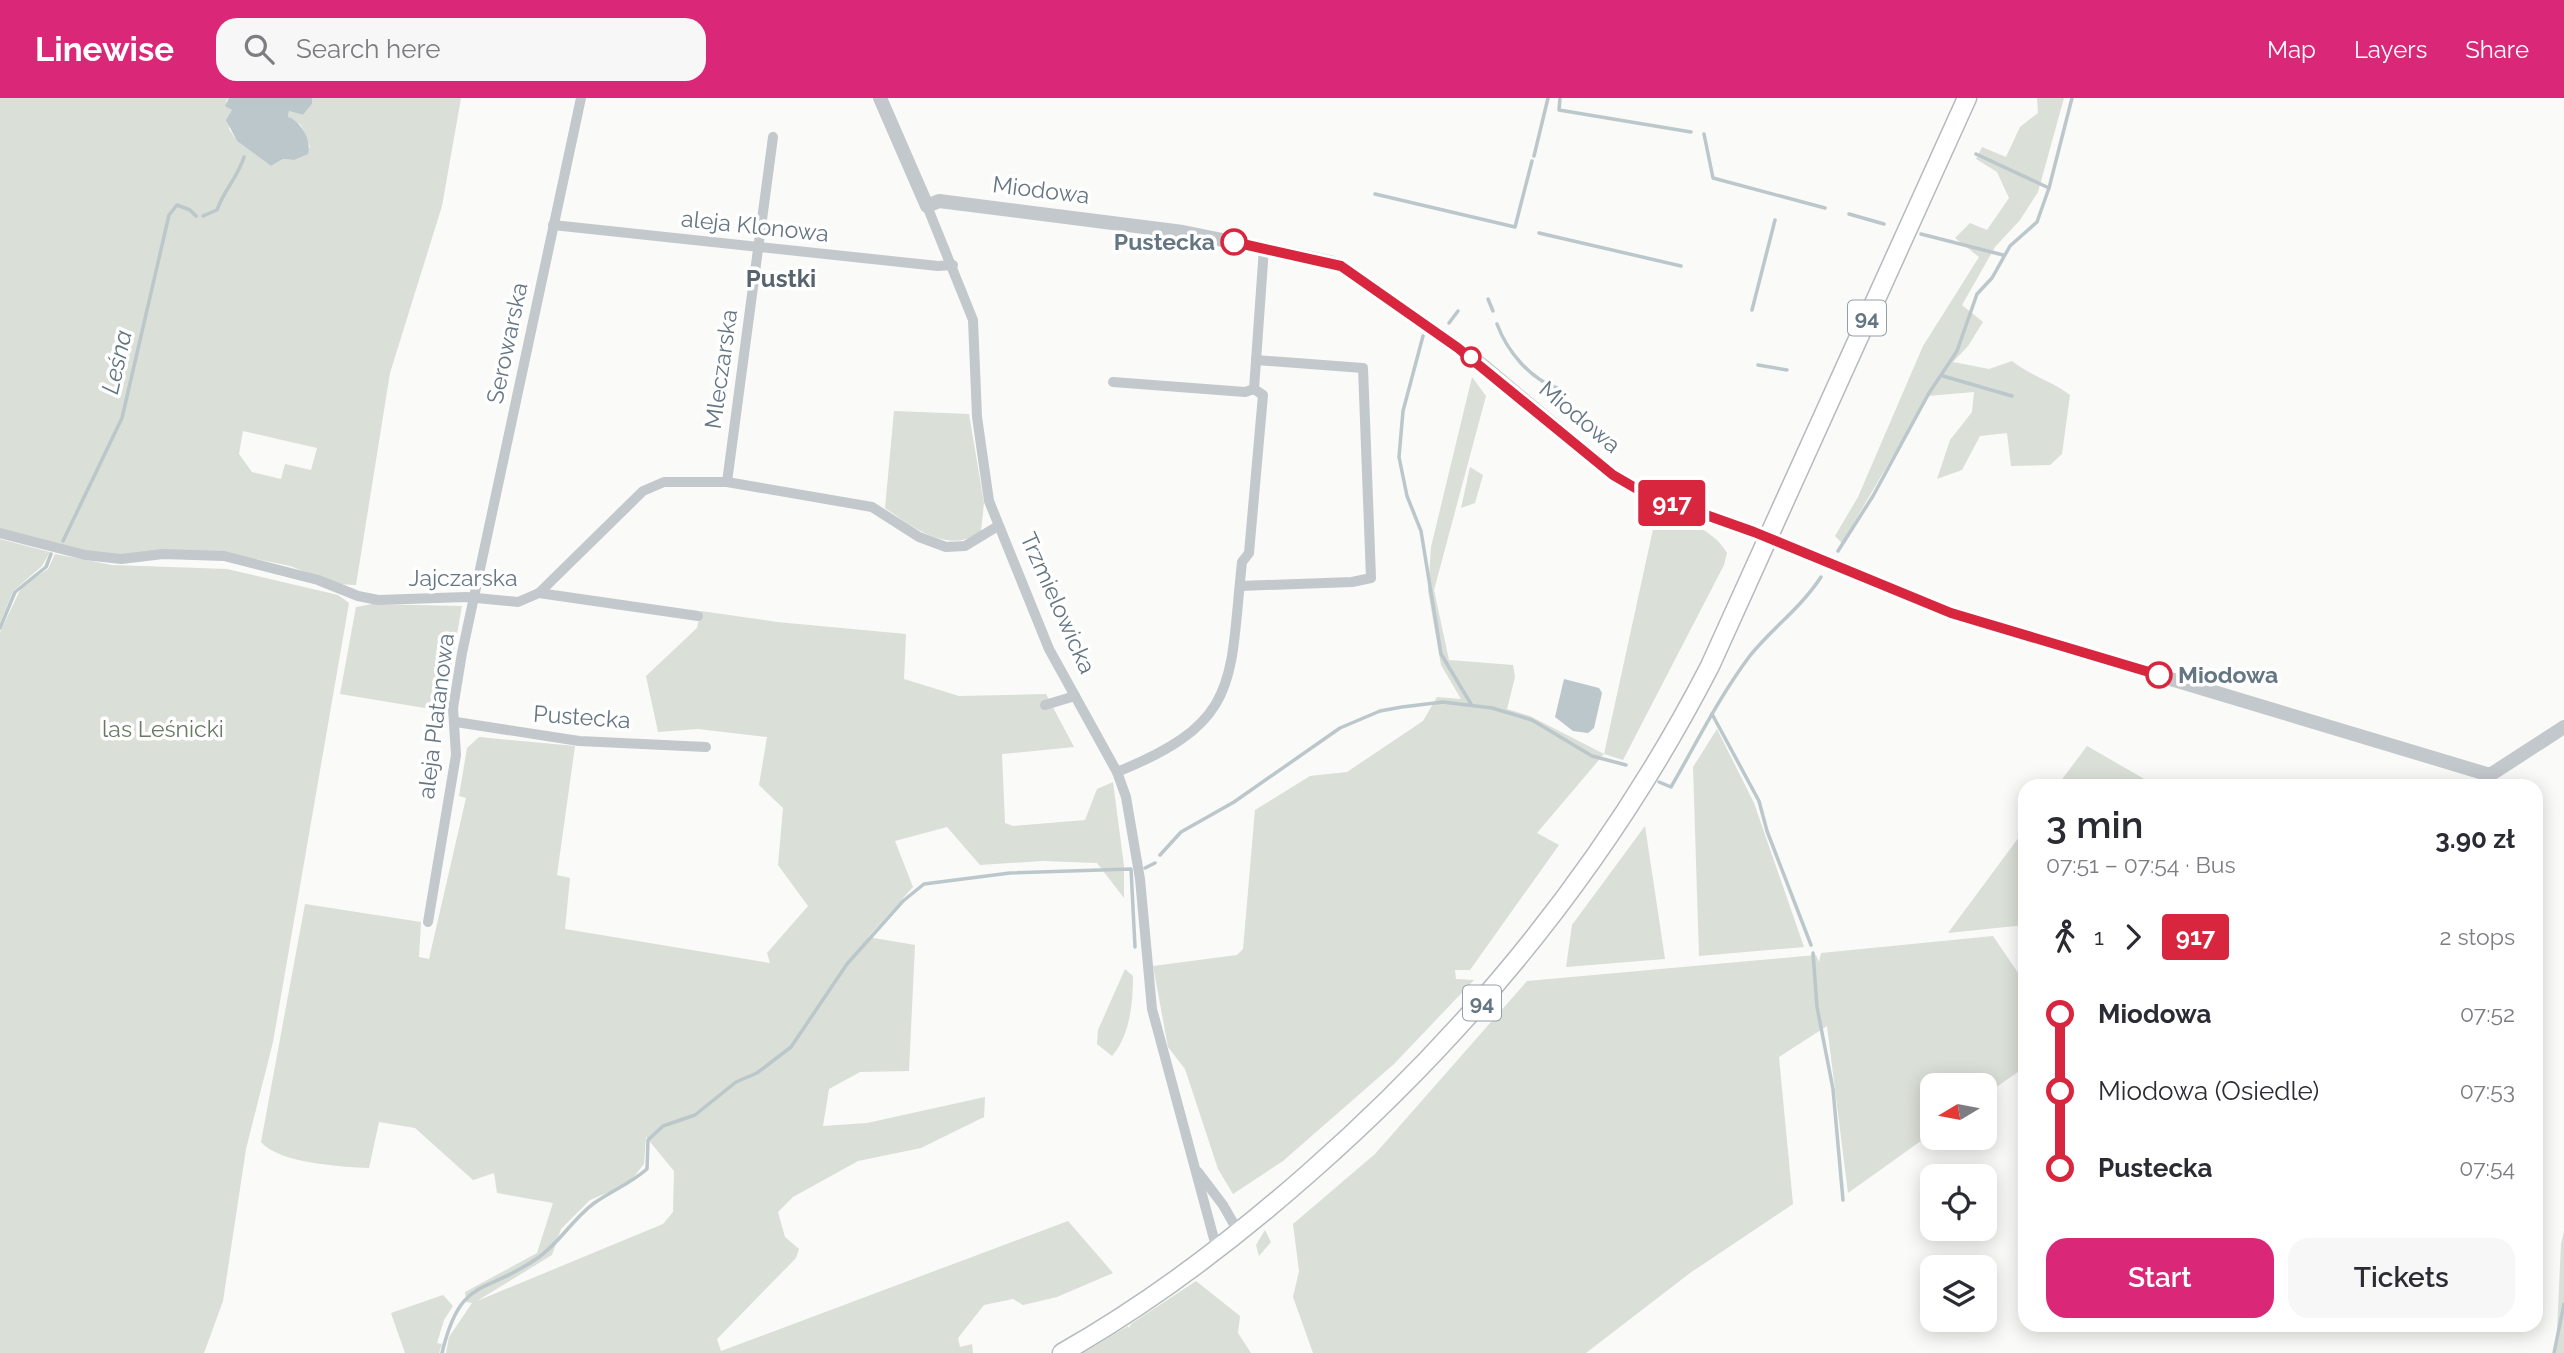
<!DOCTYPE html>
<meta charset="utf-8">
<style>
:root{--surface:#fff;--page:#f7f7f7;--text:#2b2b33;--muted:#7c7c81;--accent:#db2777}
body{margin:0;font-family:Raleway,sans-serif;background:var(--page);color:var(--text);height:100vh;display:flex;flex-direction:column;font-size:26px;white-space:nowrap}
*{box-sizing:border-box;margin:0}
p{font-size:23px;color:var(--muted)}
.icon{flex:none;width:38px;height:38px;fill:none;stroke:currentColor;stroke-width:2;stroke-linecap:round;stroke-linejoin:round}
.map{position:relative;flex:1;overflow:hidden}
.sheet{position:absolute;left:2018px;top:681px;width:525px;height:553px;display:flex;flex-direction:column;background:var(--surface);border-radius:21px;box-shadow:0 4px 18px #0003}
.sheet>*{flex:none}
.badge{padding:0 14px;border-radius:5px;font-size:24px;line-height:46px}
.needle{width:46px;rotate:260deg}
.controls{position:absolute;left:1920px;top:975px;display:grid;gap:14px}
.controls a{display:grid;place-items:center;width:77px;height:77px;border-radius:14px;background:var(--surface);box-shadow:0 4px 18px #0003;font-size:35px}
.map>.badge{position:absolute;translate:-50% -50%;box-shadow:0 0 0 4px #fff}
.legs{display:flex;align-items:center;gap:10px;height:77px;padding:0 28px;font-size:23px}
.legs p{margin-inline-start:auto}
.headline{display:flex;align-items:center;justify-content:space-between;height:119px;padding:0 28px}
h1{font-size:38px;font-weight:600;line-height:52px}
.primary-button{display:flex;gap:14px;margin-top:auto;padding:14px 28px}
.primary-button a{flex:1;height:80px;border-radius:21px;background:var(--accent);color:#fff;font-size:28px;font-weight:600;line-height:80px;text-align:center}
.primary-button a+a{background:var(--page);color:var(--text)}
ul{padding:0 28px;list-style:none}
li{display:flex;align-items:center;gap:24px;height:77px;font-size:26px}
li i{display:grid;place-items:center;width:10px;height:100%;margin:0 9px;background:currentColor}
li i::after{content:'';width:18px;height:18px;margin:-9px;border:5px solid;border-radius:50%;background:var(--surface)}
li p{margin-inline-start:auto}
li:first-child i{background:linear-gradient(#0000 50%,currentColor 0)}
li:last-child i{background:linear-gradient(currentColor 50%,#0000 0)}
header{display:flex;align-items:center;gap:42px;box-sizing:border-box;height:98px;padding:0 35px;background:var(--accent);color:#fff}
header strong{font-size:33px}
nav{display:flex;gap:38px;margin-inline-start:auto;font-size:24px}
.search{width:490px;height:63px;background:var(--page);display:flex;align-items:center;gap:18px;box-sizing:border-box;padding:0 24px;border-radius:21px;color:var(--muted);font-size:26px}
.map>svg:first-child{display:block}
.green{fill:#dadfd7;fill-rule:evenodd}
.water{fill:#bbc7cb}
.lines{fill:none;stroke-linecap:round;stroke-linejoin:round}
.stream{stroke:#bbc7cb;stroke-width:3.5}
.primary-casing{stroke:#b5babe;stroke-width:21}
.minor{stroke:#c3c8cc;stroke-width:10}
.tertiary{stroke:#c3c8cc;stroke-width:14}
.primary{stroke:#fff;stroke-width:18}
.line-1-casing{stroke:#fff;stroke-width:16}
.line-1{stroke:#d7263d;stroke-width:10}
.stop-1-dot{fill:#fff;stroke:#d7263d;stroke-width:3.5}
.labels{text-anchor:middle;stroke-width:7;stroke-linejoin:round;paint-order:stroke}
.shield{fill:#fff;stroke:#939fa8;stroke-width:2}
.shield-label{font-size:21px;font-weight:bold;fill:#657683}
.street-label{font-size:23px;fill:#657683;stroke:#fff}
.stop-label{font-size:23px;font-weight:bold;fill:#657683;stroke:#fff;text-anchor:end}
.park-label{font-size:23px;fill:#687a64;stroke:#fff}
.neighbourhood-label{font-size:24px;font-weight:bold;fill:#57646e;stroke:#fff}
.water-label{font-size:24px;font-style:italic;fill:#60757c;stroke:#fff}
</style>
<header>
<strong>Linewise</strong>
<div class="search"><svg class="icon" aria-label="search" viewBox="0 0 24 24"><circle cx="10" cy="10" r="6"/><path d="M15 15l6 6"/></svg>Search here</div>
<nav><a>Map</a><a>Layers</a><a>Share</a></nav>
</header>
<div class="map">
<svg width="2564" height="1255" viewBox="0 0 2564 1255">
<rect width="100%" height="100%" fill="#fafaf8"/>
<g class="green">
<path d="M0,0H229L226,3L232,12L229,31L237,43L271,68L283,61L294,62L310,49L301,27L288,19L289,13L303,17L312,6V0H461L442,108L390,275L356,487L336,486L290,468L222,454L119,458L85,454L0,431ZM243,333L317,350L311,372L285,366L281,381L252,374L239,356Z"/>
<path d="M2037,0H2064L2038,94L2020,122L1995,149L1962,207L1983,224L1968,248L1953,264L1989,271L2012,263C2031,278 2052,283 2070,297L2062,356L2050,367L2011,368L2007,335L1980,338L1962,372L1937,381L1950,342L1972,314L1974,294L1928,298L1842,445L1835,438L1858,399L1923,248L1979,159L1955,140L1970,125L1987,132L2009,100L1997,74L1976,61L1982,49L2006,59L2020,29L2038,15Z"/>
<path d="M1472,279L1486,298L1434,492L1449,562L1513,567L1515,579L1507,611L1530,618L1604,656L1657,413C1682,422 1713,430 1727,455L1724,467L1623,662L1604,656L1537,735L1559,747L1470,872H1455L1456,881L1474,882L1394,966L1283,1063L1233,1096L1218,1071L1185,971L1168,949L1153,868L1237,857L1243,851L1255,712L1310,678L1347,674L1423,623L1437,599L1461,601L1441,567L1428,493L1431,449Z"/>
<path d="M894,313L969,316L984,405L981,433C949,458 913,429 885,410Z"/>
<path d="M1470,369L1483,377L1475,405L1461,410Z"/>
<path d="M0,441L50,454L42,468L13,493L0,525Z"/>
<path d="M55,456L112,467L227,471L338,497L349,505L273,944L246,1051L223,1203L204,1255H0V534L22,488L48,471Z"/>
<path d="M372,506L462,508L443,613L340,596L356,509Z"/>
<path d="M701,513L777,524L906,536L904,581L959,598L1046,596L1074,649L1002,656L1005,725L1013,728L1085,722L1097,691L1113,684L1124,768V800L1097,765L1043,763L980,767L947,729L895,743L913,789L868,839L915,847L909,973L860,974L829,991L823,1028L867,1025L985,999L984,1019L921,1050L858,1063L793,1099L778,1114L785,1139L799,1151L796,1160L717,1241L721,1253L1068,1123L1113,1175L1057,1199L1023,1207L1013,1201L984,1207L958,1240L960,1249L972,1246L973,1255H446L449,1239L472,1205L466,1204L465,1194L537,1155L553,1105L497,1095L494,1075L473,1082L415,1030L379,1024L369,1070C342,1069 278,1065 261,1044L305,806L421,824L419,859L429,861L466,700L459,698L467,650L479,639L575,648L557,777L570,780L565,831L770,865L767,855L808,808L778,767L783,710L759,687L767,639L698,631L658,634L646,578L697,530ZM646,1039L674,1073L673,1114L663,1126L477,1203L552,1157L561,1131L590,1102L628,1086L644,1066Z"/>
<path d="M1717,631L1754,705L1804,849L1699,858L1693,669Z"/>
<path d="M2087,648L2153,686L2057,688Z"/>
<path d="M1645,728L1665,861L1566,869L1572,827Z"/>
<path d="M2025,731V827L1948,835Z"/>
<path d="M1993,838L2025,885V969L1985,997L1984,987H1932V1035L1848,1095L1827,928L1779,959L1793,1106L1690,1175L1586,1255H1313L1293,1199L1299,1173L1293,1126L1375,1056L1527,883L1816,857L1819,864L1821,855Z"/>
<path d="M1125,871L1133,878C1133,905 1130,937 1112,958L1097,946L1098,932Z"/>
<path d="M1265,1132L1271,1144L1259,1158L1256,1147Z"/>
<path d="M2564,1133V1255H2556L2561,1146Z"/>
<path d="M1196,1183L1240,1218L1238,1235L1251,1255H1083L1128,1228L1129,1230L1131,1226Z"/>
<path d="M443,1197L453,1208L444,1222L437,1245L442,1246L439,1255H405L391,1215Z"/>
</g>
<g class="water">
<path d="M229,0H312V6L303,17L289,13L288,19C301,23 312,43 308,56L294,62L283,61L271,68L237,43L226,22L232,12L225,8Z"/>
<path d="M1564,581L1599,590L1602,595L1594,630L1588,635L1573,633L1555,619Z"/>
</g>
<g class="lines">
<g class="stream">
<path d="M1560,0L1559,12L1691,34"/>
<path d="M1704,36L1713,80L1825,110"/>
<path d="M1976,56L2049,90"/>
<path d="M1534,58L1548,0"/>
<path d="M1375,96L1515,129L1532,63"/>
<path d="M1849,116L1884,126"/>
<path d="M203,118L217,112C224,92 238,79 244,59"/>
<path d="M1539,135L1681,168"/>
<path d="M1921,136L2003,157"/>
<path d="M1488,201L1493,213"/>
<path d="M1752,212L1775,122"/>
<path d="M1449,225L1458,213"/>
<path d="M1497,226C1507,253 1530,281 1557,290"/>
<path d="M1423,238L1403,313L1399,359L1407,398L1421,433L1441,556L1471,606"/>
<path d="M1758,267L1787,272"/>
<path d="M1943,278L2012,298"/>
<path d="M63,443L122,320L169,117L177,107L190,112L196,118"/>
<path d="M1838,453L1873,398L1929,295L1957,253L1977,196L1992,180L2010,148L2037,124L2049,90L2072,0"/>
<path d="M0,530L15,494L46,469L51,456"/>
<path d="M1712,616L1759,703L1767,733L1811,847"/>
<path d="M1659,684L1671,689C1696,646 1719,599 1749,559C1771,531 1800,511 1821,479"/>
<path d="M1160,757L1181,734L1234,704L1340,630L1380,613L1402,609L1443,604L1492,610L1532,622L1592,658L1626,667"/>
<path d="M1145,770L1155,765"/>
<path d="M1813,855L1817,909L1833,991L1843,1102"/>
<path d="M442,1255C461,1176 485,1198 539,1159C559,1145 573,1121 593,1106C611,1093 630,1086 647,1071L648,1042L663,1028L695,1017L736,984L757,975L791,949L847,866L903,803L924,786L1010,775L1131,771L1135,849"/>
<path d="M2554,1255L2564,1206"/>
</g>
<defs>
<path id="primary" d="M1062,1255C1152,1204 1232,1143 1309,1075C1473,931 1610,762 1710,568L1967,0"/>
</defs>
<use href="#primary" class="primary-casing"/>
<g class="minor">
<path d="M927,108L973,222L977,319L989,403L1049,551L1117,674L1126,699L1140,781L1152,911L1217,1152"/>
<path d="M553,127L938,168L953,167"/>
<path d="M1113,284L1245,294L1254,291"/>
<path d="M727,384L773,39"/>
<path d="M0,435L85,457L121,461L163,456L224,458L318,482L358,498L378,502L466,499L518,504L539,495L643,393L664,384H727L872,409L919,439L946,449L965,448L998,428"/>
<path d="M1240,488L1352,484L1371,480L1363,270L1256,262"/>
<path d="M539,495L698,518"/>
<path d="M1045,607L1075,598"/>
<path d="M456,624L579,643L706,649"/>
<path d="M1117,674C1242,624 1229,583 1242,464L1249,455L1263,297L1254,291L1264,150"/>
<path d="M428,824L456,657L453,610L462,555L581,0"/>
<path d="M1198,1074L1223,1107L1239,1135"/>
</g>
<path class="tertiary" d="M880,0L927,108L939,103L1183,134L1330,164L1341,168L1438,235L1485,269L1613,377L1645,395L1769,440L1951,515L2490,677L2564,629"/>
<use href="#primary" class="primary"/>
</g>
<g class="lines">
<defs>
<path id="line-1" d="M1234,144L1341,168L1458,250L1613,377L1644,395L1754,434L1951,515L2159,577"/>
</defs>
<use href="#line-1" class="line-1-casing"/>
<use href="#line-1" class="line-1"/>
</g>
<g class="stop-1-dot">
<circle cx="1234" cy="144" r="12"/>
<circle cx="1471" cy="259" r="9"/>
<circle cx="2159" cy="577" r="12"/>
</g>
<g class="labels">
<g class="shield">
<rect x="1848" y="202.5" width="38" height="35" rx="5"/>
<rect x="1463" y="887.5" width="38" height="35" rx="5"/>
</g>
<g class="shield-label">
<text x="1867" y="227">94</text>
<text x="1482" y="912">94</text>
</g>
<g class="street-label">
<text transform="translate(1041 92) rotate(7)" y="8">Miodowa</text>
<text transform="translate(755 128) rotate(6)" y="8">aleja Klonowa</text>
<text transform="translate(507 245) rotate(-78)" y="8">Serowarska</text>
<text transform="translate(721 271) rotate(-82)" y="8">Mleczarska</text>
<text transform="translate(1580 319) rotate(40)" y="8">Miodowa</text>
<text x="463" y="488">Jajczarska</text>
<text transform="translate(1058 505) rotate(66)" y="8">Trzmielowicka</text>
<text transform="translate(436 618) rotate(-83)" y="8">aleja Platanowa</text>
<text transform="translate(582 619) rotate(4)" y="8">Pustecka</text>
</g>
<g class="stop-label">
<text x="1215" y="152">Pustecka</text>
<text x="2178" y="585" text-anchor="start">Miodowa</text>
</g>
<g class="park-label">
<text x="163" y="639">las Leśnicki</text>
</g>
<g class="neighbourhood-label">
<text x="781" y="189">Pustki</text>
</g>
<g class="water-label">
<text transform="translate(117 264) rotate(-77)" y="8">Leśna</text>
</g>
</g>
</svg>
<div class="controls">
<a><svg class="needle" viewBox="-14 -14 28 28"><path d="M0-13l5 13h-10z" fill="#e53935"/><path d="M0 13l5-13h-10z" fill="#7c7c81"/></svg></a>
<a><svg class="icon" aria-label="locate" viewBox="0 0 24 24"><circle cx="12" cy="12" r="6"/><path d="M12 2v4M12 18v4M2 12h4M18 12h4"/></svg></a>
<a><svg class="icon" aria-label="layers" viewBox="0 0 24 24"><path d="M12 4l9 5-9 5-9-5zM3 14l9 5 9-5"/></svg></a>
</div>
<b class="badge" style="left:1672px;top:405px;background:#d7263d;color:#fff">917</b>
<section class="sheet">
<div class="headline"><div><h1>3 min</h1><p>07:51 – 07:54 · Bus</p></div><b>3.90 zł</b></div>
<div class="legs"><svg class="icon" aria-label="walk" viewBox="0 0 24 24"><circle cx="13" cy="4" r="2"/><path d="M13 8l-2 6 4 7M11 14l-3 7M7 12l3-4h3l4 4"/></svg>1<svg class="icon" aria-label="forward" viewBox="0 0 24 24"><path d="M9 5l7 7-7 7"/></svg><b class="badge" style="background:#d7263d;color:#fff">917</b><p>2 stops</p></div>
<ul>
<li><i style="color:#d7263d"></i><b>Miodowa</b><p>07:52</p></li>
<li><i style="color:#d7263d"></i><span>Miodowa (Osiedle)</span><p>07:53</p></li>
<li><i style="color:#d7263d"></i><b>Pustecka</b><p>07:54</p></li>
</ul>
<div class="primary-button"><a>Start</a><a>Tickets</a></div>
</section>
</div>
